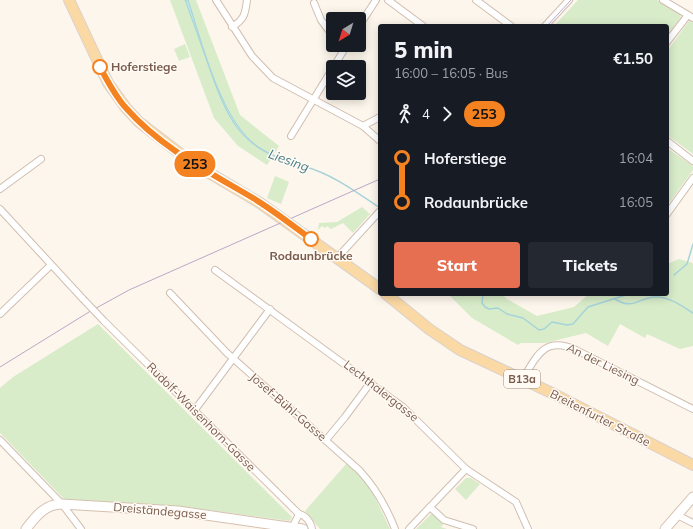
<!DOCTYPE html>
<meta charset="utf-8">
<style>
:root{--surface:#171b24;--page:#242831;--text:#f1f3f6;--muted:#9ea1a6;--accent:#e76f51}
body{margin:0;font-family:Mulish,sans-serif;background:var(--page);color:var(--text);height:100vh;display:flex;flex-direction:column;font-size:15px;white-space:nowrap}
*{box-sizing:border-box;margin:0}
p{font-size:13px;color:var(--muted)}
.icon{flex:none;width:22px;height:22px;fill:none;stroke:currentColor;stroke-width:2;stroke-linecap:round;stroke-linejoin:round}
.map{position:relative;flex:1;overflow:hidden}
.sheet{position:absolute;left:378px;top:24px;width:291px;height:272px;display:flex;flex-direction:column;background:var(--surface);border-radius:4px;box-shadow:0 2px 10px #0003}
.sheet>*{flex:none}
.badge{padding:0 8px;border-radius:13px;font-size:14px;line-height:26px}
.needle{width:26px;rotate:218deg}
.fabs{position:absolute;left:326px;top:12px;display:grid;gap:8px}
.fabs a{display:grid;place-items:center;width:40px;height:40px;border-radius:4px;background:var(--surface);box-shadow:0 2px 10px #0003;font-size:20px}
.map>.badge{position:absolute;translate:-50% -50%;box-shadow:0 0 0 2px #fff}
.legs{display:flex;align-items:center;gap:6px;height:44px;padding:0 16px;font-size:13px}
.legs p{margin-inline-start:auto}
.overview{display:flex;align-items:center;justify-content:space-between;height:68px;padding:0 16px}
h1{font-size:22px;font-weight:800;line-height:30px}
.button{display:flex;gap:8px;margin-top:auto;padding:8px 16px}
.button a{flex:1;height:46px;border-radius:4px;background:var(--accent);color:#fff;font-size:16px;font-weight:800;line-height:46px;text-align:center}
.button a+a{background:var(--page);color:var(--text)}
ul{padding:0 16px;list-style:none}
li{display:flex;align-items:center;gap:14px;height:44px;font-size:15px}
li i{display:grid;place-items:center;width:6px;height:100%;margin:0 5px;background:currentColor}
li i::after{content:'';width:10px;height:10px;margin:-5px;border:3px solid;border-radius:50%;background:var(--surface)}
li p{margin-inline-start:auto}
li:first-child i{background:linear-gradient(#0000 50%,currentColor 0)}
li:last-child i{background:linear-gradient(currentColor 50%,#0000 0)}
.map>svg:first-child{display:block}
.green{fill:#d8ecc9}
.water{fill:#bfe3e8;stroke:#a5d3da}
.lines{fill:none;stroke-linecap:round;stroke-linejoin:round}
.stream{stroke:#a5d3da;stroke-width:1.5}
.street-casing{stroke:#d1beb0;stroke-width:8}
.secondary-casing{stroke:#d6c0b0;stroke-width:11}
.primary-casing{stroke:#dad1cd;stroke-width:12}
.street{stroke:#fff;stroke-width:6}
.secondary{stroke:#fff;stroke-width:9}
.primary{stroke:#fbd9a5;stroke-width:10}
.tram{stroke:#b9a8c9;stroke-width:1}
.street-bridge-casing{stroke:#d1beb0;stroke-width:8;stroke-linecap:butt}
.street-bridge{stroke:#fff;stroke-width:6}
.line-1-casing{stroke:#fff;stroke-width:9}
.line-1{stroke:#f58220;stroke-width:6}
.stop-1-dot{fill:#fff;stroke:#f58220;stroke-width:2}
.labels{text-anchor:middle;stroke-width:3;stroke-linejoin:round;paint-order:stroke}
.shield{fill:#fffaf3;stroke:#a28b7f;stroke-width:1}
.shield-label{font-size:11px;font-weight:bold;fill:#7a5c4d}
.stop-label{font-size:12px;font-weight:bold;fill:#7a5c4d;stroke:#fffaf3;text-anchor:start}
.street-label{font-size:12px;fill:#7a5c4d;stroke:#fffaf3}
.water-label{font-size:13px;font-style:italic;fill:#437c86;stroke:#fffaf3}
</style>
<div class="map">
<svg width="693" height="529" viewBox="0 0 693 529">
<rect width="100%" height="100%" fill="#fdf6ec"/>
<g class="green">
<path d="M170,0H196L240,115L279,146L267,165L238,146L214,118Z"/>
<path d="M578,0H657L680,14L681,17L667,36V26H554Z"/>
<path d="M689,21L693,22V154L667,135V51Z"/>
<path d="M185,44L190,57L179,61L174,49Z"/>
<path d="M667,148L693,166V170L667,206Z"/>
<path d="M275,176L289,182L281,204L267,198Z"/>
<path d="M362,207L370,214L353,233L343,223L331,229L327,226L325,228L322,226L318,230L319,223L337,222Z"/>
<path d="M679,259L693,263V346L680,349L647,334L645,338L620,324L608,346L586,333L545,343H521L518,345L472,318L448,294H502L507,299L537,316L574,307L589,294H667V264Z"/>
<path d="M98,324L292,517L290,521L179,506L64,499L0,433V388L13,377Z"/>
<path d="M347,463L370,487L390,529H320L305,511Z"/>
<path d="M466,478H471L480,484L466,500L455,489Z"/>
<path d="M431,514L436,516L444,523L441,527L447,529H416Z"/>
</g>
<path class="water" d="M185,0H188C202,42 219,113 252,142C267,155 286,160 304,166C242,151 229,124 209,67C201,44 193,22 185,0Z"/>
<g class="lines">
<g class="stream">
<path d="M303,166C332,174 355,191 380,208"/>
<path d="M674,275L687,264L693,244"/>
<path d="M483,294L482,303L485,307L489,309L498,308L507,314L523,318L539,330L544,329L552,322L567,325L573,324L588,307L629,294"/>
<path d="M615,299C634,311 638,297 656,297C670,297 682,306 693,313"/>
</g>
<defs>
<g id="street">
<path d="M216,0L252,56L273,78L363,126L380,141"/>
<path d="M388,0L423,26"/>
<path d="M476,0L511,26"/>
<path d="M663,0L693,18"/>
<path d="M314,3L321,20L333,36"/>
<path d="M359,26L376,0"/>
<path d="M545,26L569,0"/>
<path d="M232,27C245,19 245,14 247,0"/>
<path d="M667,42L688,15"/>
<path d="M363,126L380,117"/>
<path d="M291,136L347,45"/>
<path d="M667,141L693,161"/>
<path d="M0,189L41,159"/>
<path d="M0,209L83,299"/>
<path d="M667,214L693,178"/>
<path d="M337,258L380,211"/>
<path d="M215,270L403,407L466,469L516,502L528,529"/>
<path d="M170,293L227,353L359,470C376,488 386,506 395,529"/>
<path d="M0,314L51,265"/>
<path d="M104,321L299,514C305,515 311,522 312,529"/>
<path d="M523,379C537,355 545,336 576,350L693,409"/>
<path d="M194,411L270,309"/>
<path d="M0,440L62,504L81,529"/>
<path d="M326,440L345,417L371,382"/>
<path d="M430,507L444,520L473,529"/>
<path d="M677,515L693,523"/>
<path d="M293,526L299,514"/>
<path d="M409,529L466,469"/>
</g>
<g id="secondary">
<path d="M26,529C36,516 45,504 62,504L178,511L303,529"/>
<path d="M665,529L693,497"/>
</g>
<g id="primary">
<path d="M69,0L108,83L126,108L139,122L191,162L260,203L380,289"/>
<path d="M386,294L429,329L460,350L554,394L693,465"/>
</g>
</defs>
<use href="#street" class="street-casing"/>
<use href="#secondary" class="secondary-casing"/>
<use href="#primary" class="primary-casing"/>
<use href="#street" class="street"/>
<use href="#secondary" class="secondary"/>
<use href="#primary" class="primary"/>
<g class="tram">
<path d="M547,26L571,0"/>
<path d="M0,367L89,312L129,290L380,179"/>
</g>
<defs>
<path id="street-bridge" d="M83,299L104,321"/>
</defs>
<use href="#street-bridge" class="street-bridge-casing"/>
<use href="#street-bridge" class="street-bridge"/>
</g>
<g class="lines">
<defs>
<path id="line-1" d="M100,67C108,82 115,96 126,108C161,148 209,172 253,198C273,210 292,225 311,239"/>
</defs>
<use href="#line-1" class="line-1-casing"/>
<use href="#line-1" class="line-1"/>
</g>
<g class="stop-1-dot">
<circle cx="100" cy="67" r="7"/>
<circle cx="311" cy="239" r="7"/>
</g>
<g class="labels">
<rect class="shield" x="504" y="370" width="36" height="18" rx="3"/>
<g class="shield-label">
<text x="522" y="383">B13a</text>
</g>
<g class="stop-label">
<text x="111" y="71">Hoferstiege</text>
<text x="311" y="260" text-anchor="middle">Rodaunbrücke</text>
</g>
<g class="street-label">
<text transform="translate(603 364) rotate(26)" y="4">An der Liesing</text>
<text transform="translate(381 391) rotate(38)" y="4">Lechthalergasse</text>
<text transform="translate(288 407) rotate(41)" y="4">Josef-Bühl-Gasse</text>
<text transform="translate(201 417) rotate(45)" y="4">Rudolf-Waisenhorn-Gasse</text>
<text transform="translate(600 418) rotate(27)" y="4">Breitenfurter Straße</text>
<text transform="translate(160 511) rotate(5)" y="4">Dreiständegasse</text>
</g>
<g class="water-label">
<text transform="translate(289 160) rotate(20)" y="5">Liesing</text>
</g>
</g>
</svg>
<div class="fabs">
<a><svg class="needle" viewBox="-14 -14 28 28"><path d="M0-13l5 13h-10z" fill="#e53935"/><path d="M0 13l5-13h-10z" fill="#9ea1a6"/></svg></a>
<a><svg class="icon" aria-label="layers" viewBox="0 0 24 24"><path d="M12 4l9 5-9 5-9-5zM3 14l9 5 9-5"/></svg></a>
</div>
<b class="badge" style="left:195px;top:164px;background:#f58220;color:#111">253</b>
<section class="sheet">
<div class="overview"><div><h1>5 min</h1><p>16:00 – 16:05 · Bus</p></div><b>€1.50</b></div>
<div class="legs"><svg class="icon" aria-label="walk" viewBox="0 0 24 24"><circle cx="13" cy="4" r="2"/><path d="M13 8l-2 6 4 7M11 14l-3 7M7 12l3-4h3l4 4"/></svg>4<svg class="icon" aria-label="forward" viewBox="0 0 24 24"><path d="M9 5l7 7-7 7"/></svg><b class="badge" style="background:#f58220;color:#111">253</b></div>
<ul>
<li><i style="color:#f58220"></i><b>Hoferstiege</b><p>16:04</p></li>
<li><i style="color:#f58220"></i><b>Rodaunbrücke</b><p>16:05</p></li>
</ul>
<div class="button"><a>Start</a><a>Tickets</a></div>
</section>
</div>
